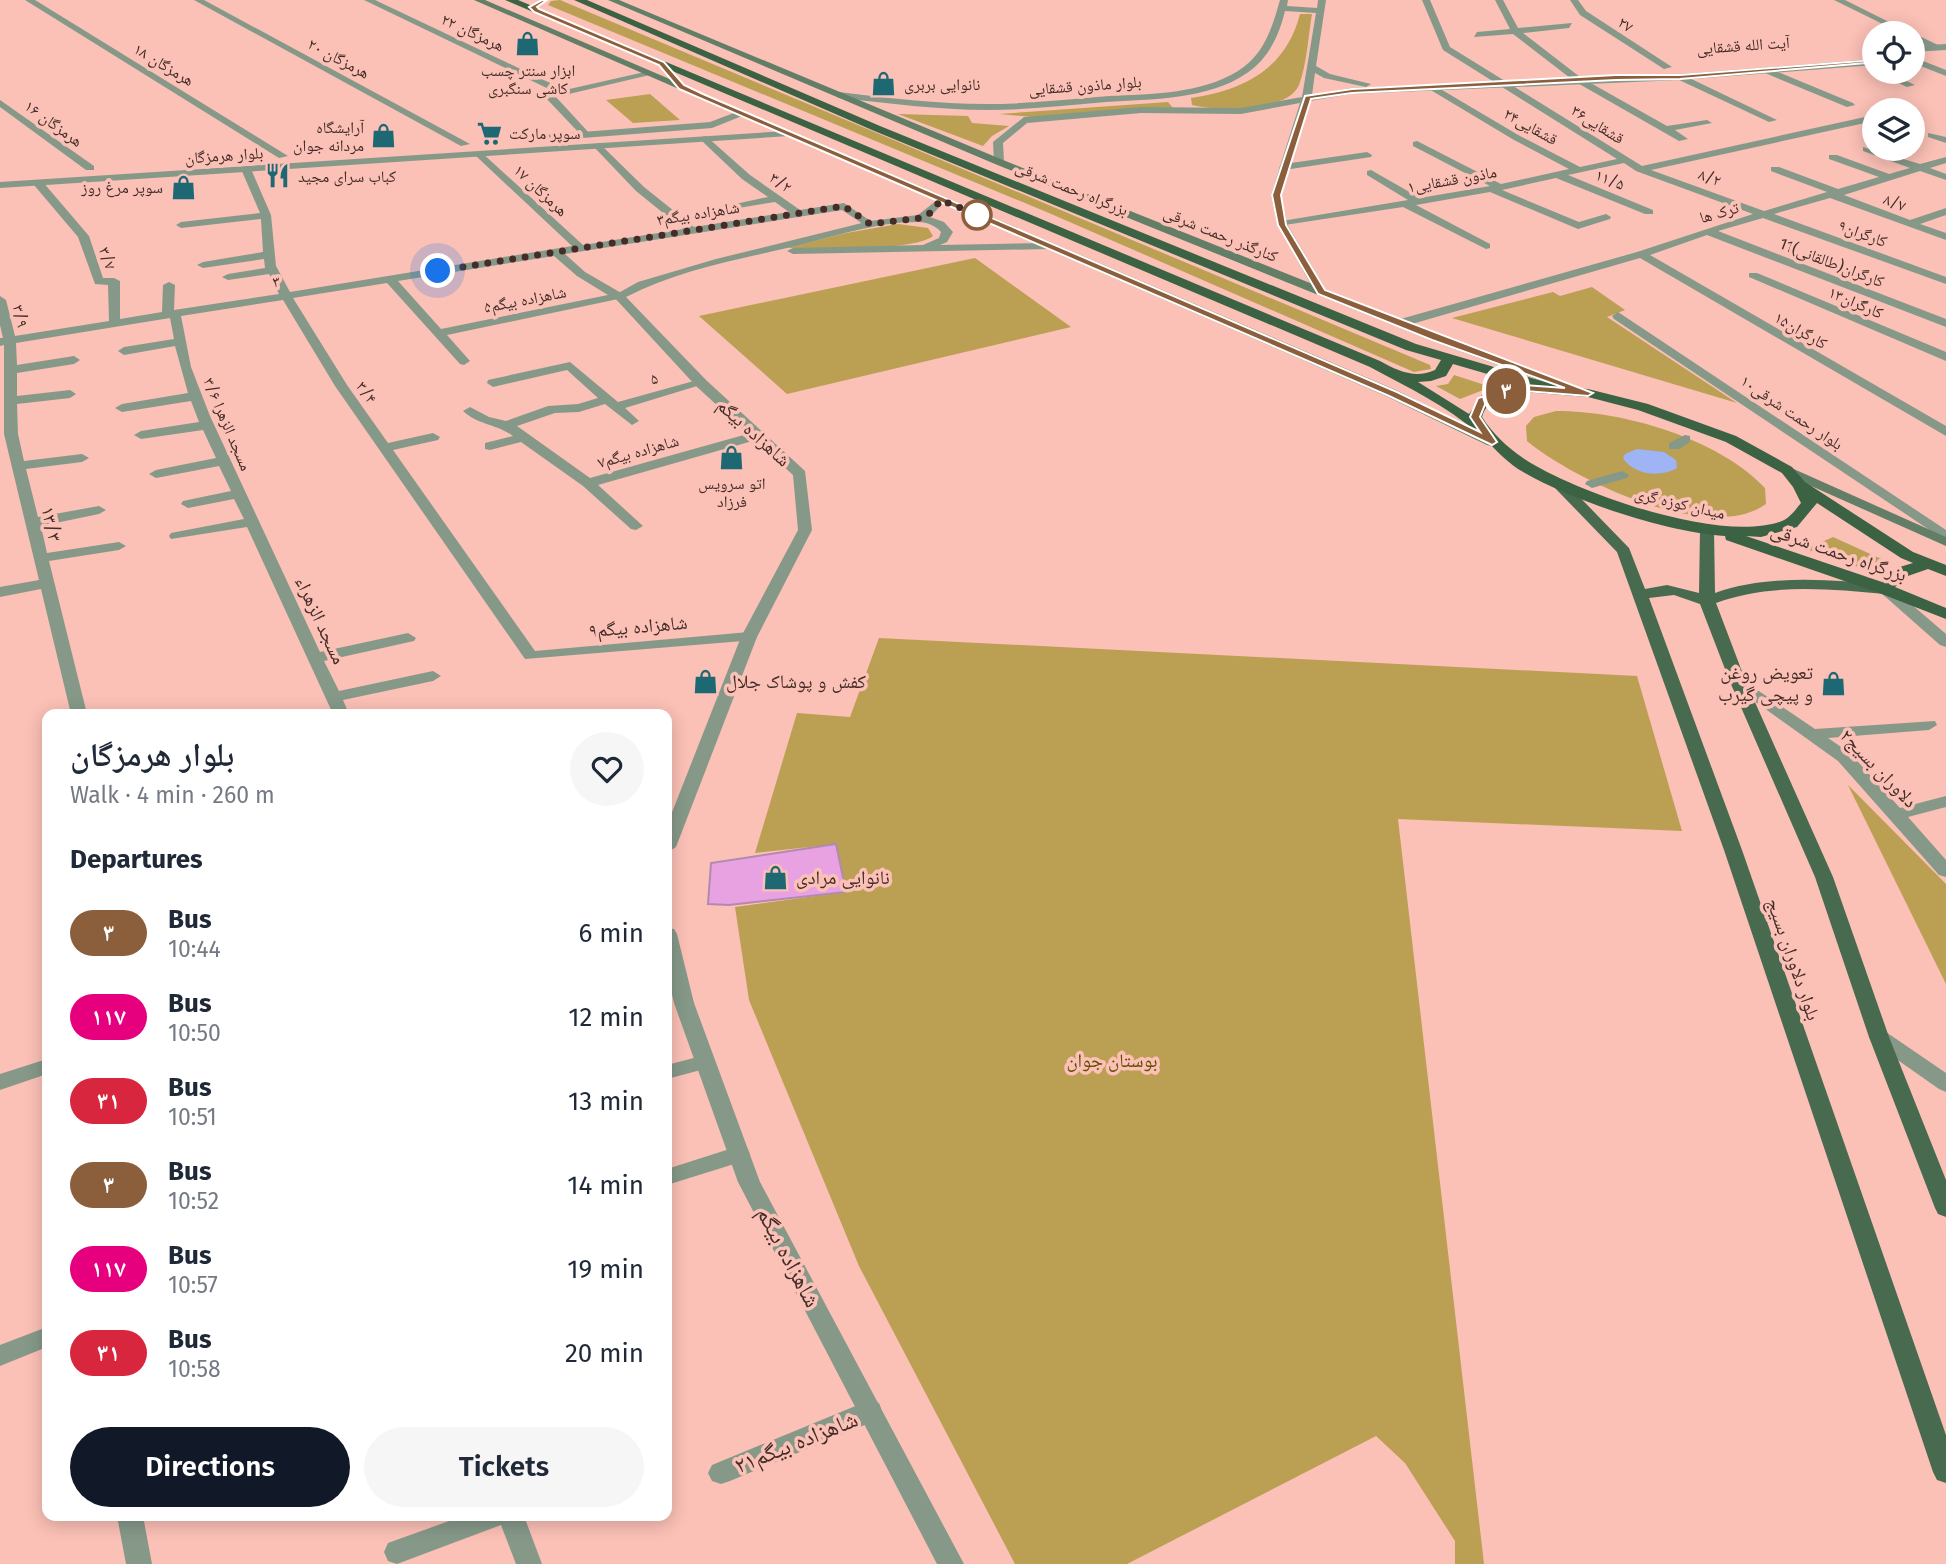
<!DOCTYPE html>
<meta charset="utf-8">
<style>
:root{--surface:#fff;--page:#f6f6f7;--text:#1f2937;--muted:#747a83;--accent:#111827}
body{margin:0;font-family:"Fira Sans","Noto Naskh Arabic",sans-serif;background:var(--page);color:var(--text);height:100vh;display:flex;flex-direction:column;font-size:26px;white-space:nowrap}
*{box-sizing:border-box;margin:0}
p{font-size:23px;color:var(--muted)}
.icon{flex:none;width:38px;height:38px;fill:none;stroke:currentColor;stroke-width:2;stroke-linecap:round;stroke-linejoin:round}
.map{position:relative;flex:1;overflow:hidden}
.sheet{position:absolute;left:42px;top:709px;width:630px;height:812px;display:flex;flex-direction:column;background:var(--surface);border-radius:14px;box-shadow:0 4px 18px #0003}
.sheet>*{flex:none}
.badge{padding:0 14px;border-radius:23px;font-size:24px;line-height:46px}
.tools{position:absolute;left:1862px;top:21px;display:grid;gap:14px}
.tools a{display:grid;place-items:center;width:63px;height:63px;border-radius:50%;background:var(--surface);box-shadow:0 4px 18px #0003;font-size:35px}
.you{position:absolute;width:35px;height:35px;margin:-18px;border:5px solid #fff;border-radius:50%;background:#1a73e8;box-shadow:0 0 0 10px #1a73e833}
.map>.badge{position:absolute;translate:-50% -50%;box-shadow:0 0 0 4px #fff}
h2{padding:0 28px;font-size:26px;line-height:63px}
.round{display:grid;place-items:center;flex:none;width:74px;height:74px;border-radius:37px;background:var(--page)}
.summary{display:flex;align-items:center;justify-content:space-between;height:119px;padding:0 28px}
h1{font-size:33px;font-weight:600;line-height:52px}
.primary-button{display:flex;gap:14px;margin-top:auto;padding:14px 28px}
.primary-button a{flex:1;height:80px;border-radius:42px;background:var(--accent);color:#fff;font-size:28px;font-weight:600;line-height:80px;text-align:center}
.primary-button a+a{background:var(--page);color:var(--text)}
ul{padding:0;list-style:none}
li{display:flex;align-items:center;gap:21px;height:84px;padding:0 28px}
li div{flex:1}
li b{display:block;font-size:26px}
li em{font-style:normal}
li .badge{min-width:77px;font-weight:700;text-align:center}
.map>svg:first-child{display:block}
.green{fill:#bb9f53}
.water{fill:#9eb4f4}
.building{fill:#e8a1e1;stroke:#b28aae;stroke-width:2}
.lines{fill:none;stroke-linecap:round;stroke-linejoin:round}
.pedestrian{fill:#869989;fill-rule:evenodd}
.minor{fill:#869989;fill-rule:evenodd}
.tertiary{fill:#869989;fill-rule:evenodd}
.secondary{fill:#627e67;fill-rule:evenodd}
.primary{fill:#486a4f;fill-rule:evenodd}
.trunk{fill:#3c6244;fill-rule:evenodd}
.line{fill:#8b5e3c;stroke:#fff;stroke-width:2}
.walk{stroke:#442d29;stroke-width:7;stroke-dasharray:0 12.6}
.stop-dot{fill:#fff;stroke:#8b5e3c;stroke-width:3.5}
.labels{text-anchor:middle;stroke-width:7;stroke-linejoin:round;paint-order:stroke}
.far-street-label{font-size:16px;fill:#442d29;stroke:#fbc0b6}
.far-poi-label{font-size:16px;fill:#442d29;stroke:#fbc0b6;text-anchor:start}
.street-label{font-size:19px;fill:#442d29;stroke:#fbc0b6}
.poi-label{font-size:19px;fill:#442d29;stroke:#fbc0b6;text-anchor:start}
.park-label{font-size:19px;fill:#634d00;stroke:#fbc0b6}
.near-street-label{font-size:23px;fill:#442d29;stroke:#fbc0b6}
</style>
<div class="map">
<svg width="1946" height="1564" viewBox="0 0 1946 1564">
<rect width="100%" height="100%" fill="#fbc0b6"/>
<g class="green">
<path d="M560,0L1430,365L1431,369L1414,372L1049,213L548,5L551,1Z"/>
<path d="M1300,14H1312C1308,37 1307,64 1299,85C1287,113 1216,111 1192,105L1191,98C1244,90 1286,69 1300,14Z"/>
<path d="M650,94L680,120L633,123L606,100Z"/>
<path d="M1168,102L1173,108L1033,117L999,114Z"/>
<path d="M898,114L968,116L972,123L1009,126L992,136L983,146Z"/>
<path d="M898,224L928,228L933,236C913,252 816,248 787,248L846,233Z"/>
<path d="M975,258L1071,327L787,394L699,316Z"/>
<path d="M1592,287L1625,310L1607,317L1737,403L1452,318L1553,292L1560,296Z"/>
<path d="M1454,375L1491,387L1460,399L1436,386L1448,384Z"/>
<path d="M1556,411C1624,411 1717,438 1765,488L1766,504C1709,545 1574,480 1527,441L1526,426L1534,417Z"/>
<path d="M1833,537L1888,562L1869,563L1864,569L1806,549Z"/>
<path d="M879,638L1637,676L1682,831L1398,819L1484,1564H1455V1541L1405,1463L1376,1436L1127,1564H1015L859,1266L749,1000L735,907L846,892L836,844L755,853L797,713L850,717Z"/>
<path d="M1848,785L1946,884V984Z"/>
</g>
<path class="water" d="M1637,449L1664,452L1676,460L1677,468C1661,478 1633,475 1623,458L1625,454Z"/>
<path class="building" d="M836,844L846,892L729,905L708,904L711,863Z"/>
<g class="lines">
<g class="pedestrian">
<path d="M1685,435L1690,436V442L1679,449H1669V443Z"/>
<path d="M1622,471L1629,475L1627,478L1592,488L1585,484L1587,481Z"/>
</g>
<g class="minor">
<path d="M25,0H35L288,156L279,158Z"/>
<path d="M194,0H204L470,144L461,146Z"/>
<path d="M364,0H375L565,90L649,71L654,74L556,97L590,134L582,136L544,96L555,92Z"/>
<path d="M1422,0H1430L1450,47L1642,166L1874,115V121L1651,170L1764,211L1827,192L1771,171V167H1779L1838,189L1879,177L1829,159V155H1837L1889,174L1910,168L1863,151V147L1920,164L1946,157V163L1930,168L1946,174V180L1920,171L1844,195L1910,220L1946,208V215L1920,224L1946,233V240L1830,198L1774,214L1946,277V284L1763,218L1718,231L1946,319V327L1707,235L1650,255L1946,426V436L1640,258L1405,326H1397V320L1637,252L1753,214L1636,171L1624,163L1568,175L1653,210V214H1645L1556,178L1502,190L1579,222L1606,214L1611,217L1610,219L1578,229L1490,192L1416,205L1490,244V248L1486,249L1403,207L1278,226L1277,224L1282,221L1408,200L1367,175V171L1371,170L1420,198L1490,186L1413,146V142L1417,141L1501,184L1569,169L1514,140L1429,89L1427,87L1432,84L1520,136L1580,167L1617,159L1443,50Z"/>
<path d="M1495,0H1503L1518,28L1572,23L1569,28L1523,33L1580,77L1667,126L1707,120L1712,123L1675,130L1688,139L1679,141L1574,81L1513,34L1474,37L1477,32L1510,29Z"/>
<path d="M1570,0H1578L1586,11L1672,67L1664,69L1580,15Z"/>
<path d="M1834,0H1845L1911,33H1901Z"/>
<path d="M1913,33L1940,46L1941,48L1934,50L1913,39Z"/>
<path d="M1913,57L1946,70V76L1913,63Z"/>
<path d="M1768,68L1853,103L1855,105L1847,107L1765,73L1763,71Z"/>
<path d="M1875,72H1887L1915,85L1907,87Z"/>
<path d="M1677,75H1683L1777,120L1769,122L1677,79Z"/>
<path d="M0,100L94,166V170H86L0,107Z"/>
<path d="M1928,133L1946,137V143L1928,137Z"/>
<path d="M706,136L750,175L800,210L844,203L875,224L866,226L842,210L565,254L585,272L623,294V298L447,335L470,361L464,365L460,364L387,283L293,298L347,385L388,443L433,433L440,437L438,440L393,450L535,651L749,632L755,634L757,637L755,640L525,659L335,386L283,300L181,316L191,367L210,416L320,652L408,633L416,638L414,641L324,661L339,691L433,671L441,676L433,681L343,700L349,714H333L247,527L171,539L169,536L171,533L244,519L234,499L188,508L181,504L183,501L231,491L219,466L156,478L149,474L156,470L216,458L203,430L141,439L134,435L141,431L199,422L191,401L122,412L115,408L122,404L188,393L175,346L124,355L118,351L124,347L174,339L170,318L16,343L17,365L74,356L80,360L74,364L17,373V396L70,390L76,394L70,398L17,404L18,434L24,461L82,454L89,458L82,462L26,469L38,517L99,506L106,510L99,514L41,526L47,553L119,542L126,546L119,550L49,561L87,714H71L41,589L0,597V587L39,580L4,434V345L0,346V338H3L0,325V296L6,300L15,336L109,321L108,285L95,284L78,237L34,185V181H42L89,236L103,278H114L120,281V319L162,312L163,285L169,282L175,285L174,310L279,294L269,274L228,280L222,277L228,274L265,268L264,259L203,268L197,265L203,262L263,252L261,219L181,228L176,225L181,222L260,213L241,169L246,166L251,169L271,215L276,266L290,292L572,246L476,156L475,154L480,151L583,245L683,229L636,191L595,148V144L599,143L644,187L694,227L789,212L775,202L726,210V206L768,197L742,179L702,141V137ZM554,256L577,276L608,295L441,329L398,281Z"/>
<path d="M1367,152L1372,155L1371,157L1284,170L1279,167L1284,164Z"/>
<path d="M1749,273H1757L1946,352V361L1749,277Z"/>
<path d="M1618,312L1946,530V541L1614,319L1612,316Z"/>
<path d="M570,362L618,402L701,379L707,383L625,408L639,421L632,425L605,404L579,412L555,413L517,426L590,478L758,431L765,435L763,438L598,485L643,526L636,530L631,529L583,486L521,442L490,450L485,449V443L513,436C497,424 478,425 463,411L470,407L489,417L506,421L548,406L578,404L598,398L567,370L493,387L487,383L488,380Z"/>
<path d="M1885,584L1890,586L1946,634V647L1940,645L1880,592L1877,589Z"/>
<path d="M1738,677L1815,729L1935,721L1937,725L1929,730L1828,738L1850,753L1900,808L1946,796V807L1908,817L1946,860V877L1939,875L1838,761L1732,685L1730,682Z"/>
<path d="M705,1055L712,1057L715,1062L712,1067L667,1079V1065Z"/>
<path d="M47,1059V1074L0,1090V1074Z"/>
<path d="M739,1146L747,1148L750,1154L747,1160L667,1185V1169Z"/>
<path d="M47,1327V1347L0,1366V1345Z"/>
<path d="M870,1400L879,1403L882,1411L879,1419L730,1481L721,1484L712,1481L708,1473L712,1465Z"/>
<path d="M117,1516H143L152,1564H126Z"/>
<path d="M463,1516H524L542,1564H516L501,1525L397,1564L388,1561L384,1552L388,1543Z"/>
</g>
<g class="tertiary">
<path d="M1280,0H1288L1287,6L1317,8L1318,0H1326L1316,66L1330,74L1371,84L1366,87L1324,78L1315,73L1312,95L1351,88L1680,74L1874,59V65L1680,80L1351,94L1310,101L1281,195L1287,224L1327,292L1321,296L1315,292L1277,224L1271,195L1300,103L1241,114L1141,113L1027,123L1003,143L1004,162L999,165L994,162L993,142L1024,117L1141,107L1241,108L1302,97L1316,13L1285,11C1279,36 1268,59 1247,73C1208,100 1151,99 1106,102C1067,105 1028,110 988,110C938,110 889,103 839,98L834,95L839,92C888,98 937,104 987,104C1027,104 1069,99 1109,96C1151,94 1201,94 1238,71C1264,55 1272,28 1280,0Z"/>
<path d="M1946,44V50L1913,52V46Z"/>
<path d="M739,111L744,114L742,116L712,128L531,142L526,139L531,136L710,122Z"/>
<path d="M786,131L791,134L789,136L0,188V182Z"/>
<path d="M941,197L946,200L930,217L944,222L953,232L947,242L940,245L1048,243L1054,246L1048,249L793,254L787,251L793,248L923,245L939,238L941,232C936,226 927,222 918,222C877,222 836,236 796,246C740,259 678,270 626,297L706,380L805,471L812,530L757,637L676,847L667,853V825L741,637L798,530L793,475L696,386L613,296L638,282L716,259L870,221L918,215Z"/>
<path d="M667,928L674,929L677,934L694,1003L760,1182L964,1564H937L738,1182L674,1003L667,973Z"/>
<path d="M1879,1030L1886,1032L1946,1073V1092L1939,1089L1872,1042L1869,1037L1872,1032Z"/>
</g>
<g class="secondary">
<path d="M474,0H485L1398,391L1499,442L1492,446L1487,445L1388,397Z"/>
<path d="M608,0H619L1003,160L1440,335L1594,393L1588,397L1583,396L1432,341L995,164Z"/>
<path d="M1787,466L1946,537V546L1782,473L1780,470Z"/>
</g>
<path class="primary" d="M1559,480L1564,481L1629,548L1645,589L1667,585L1699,593L1700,530L1707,526L1714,530L1715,593C1769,574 1828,580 1885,584L1893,589L1885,594C1828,589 1771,583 1716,603L1746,682L1833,877L1889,1037L1946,1180V1217L1938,1214L1935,1208L1869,1037L1815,877L1730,682L1700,604L1674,595L1649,598L1742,850L1946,1435V1483L1937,1480L1933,1472L1724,850L1617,552L1554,487V481Z"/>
<path class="trunk" d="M505,0H518L1380,361C1398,371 1415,379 1435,370L1441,360L1406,350L872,130L574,0H587L880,126L1416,344L1562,387L1588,389L1648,404L1736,436L1792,467L1805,482L1913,552L1946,565V576L1928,569L1905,577L1895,587L1946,608V619L1879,593L1726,540L1725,536C1665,532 1569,500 1518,469C1503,459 1492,445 1479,434C1447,406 1407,387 1370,367ZM1453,364L1522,384L1482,395L1469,414L1418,382L1431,381L1446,376ZM1524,392L1588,397L1638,410L1726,442L1782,473L1793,487L1801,503C1796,509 1790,518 1782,521C1722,544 1576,493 1523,458C1507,447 1493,434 1482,417C1488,397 1506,395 1524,392ZM1817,503L1901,558L1913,563L1893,569L1882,582L1746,536L1761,537L1797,527Z"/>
</g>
<path class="line" d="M542,0H547L537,7L539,9L664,62L684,85L703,94L1397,392L1480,432L1470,417L1478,398L1524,385L1565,388L1432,340L1318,294L1278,225L1272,195L1305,96L1352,89L1616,75H1680L1874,60L1878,62L1680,79L1616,80L1352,93L1311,99L1281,195L1286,225L1325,290L1593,393L1588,396L1525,391L1486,402L1480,417L1497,442L1492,445L1389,396L679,89L659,65L534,12L529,7Z"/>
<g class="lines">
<path class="walk" d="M438,271L844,206L870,224L921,218L929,214L941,200L988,219L977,215"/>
</g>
<defs>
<symbol id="shop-bare" viewBox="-9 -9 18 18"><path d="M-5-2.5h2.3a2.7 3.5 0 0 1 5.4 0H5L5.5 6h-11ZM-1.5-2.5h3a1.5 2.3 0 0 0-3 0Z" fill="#1e6873" stroke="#fbc0b6" stroke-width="2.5" paint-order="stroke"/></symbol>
<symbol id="supermarket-bare" viewBox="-9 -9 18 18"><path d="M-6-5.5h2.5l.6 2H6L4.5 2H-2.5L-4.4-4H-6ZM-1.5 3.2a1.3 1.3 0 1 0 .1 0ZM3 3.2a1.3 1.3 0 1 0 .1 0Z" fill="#1e6873" stroke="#fbc0b6" stroke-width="2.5" paint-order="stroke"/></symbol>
<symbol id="restaurant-bare" viewBox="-9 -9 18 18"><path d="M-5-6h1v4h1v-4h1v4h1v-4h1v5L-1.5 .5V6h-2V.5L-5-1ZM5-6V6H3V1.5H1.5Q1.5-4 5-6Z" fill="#1e6873" stroke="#fbc0b6" stroke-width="2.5" paint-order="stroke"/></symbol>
</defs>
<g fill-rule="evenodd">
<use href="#shop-bare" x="510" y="26" width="35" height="35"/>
<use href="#shop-bare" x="866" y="66" width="35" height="35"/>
<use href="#supermarket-bare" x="472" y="116" width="35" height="35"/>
<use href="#shop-bare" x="366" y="118" width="35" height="35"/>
<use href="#restaurant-bare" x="260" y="158" width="35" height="35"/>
<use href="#shop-bare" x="166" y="170" width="35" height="35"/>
<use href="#shop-bare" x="714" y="440" width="35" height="35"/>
<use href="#shop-bare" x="688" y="664" width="35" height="35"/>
<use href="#shop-bare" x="1816" y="666" width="35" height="35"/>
<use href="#shop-bare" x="758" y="860" width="35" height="35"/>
</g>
<circle class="stop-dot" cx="977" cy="215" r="14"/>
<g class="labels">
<g class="far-street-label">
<text transform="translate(1626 24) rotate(32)" y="6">۲۷</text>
<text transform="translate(473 32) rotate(25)" y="6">هرمزگان ۲۲</text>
<text transform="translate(1743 45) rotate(-4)" y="6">آیت الله قشقایی</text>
<text transform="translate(339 58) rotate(28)" y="6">هرمزگان ۲۰</text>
<text transform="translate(164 64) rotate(31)" y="6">هرمزگان ۱۸</text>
<text transform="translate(1085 85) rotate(-4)" y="6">بلوار ماذون قشقایی</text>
<text transform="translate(54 123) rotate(36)" y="6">هرمزگان ۱۶</text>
<text transform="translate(1598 124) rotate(32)" y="6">قشقایی۳۶</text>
<text transform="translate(1531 126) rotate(29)" y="6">قشقایی۲۴</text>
<text transform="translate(224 155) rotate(-4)" y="6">بلوار هرمزگان</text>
<text transform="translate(1710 177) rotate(20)" y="6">۸/۲</text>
<text transform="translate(1452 179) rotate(-10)" y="6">ماذون قشقایی۱</text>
<text transform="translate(1610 179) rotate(22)" y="6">۱۱/۵</text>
<text transform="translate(781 182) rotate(35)" y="6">۳/۲</text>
<text transform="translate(1072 188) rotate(22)" y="6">بزرگراه رحمت شرقی</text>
<text transform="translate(541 190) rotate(43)" y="6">هرمزگان ۱۷</text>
<text transform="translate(1895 202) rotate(21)" y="6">۸/۷</text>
<text transform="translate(1719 212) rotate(-16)" y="6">ترک ها</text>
<text transform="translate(698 213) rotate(-9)" y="6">۳شاهزاده بیگم</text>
<text transform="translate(1863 233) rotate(20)" y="6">کارگران۹</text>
<text transform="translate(1221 234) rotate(22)" y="6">کنارگذر رحمت شرقی</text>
<text transform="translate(108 258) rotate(70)" y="6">۳/۷</text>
<text transform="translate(1832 262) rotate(21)" y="6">11کارگران(طالقانی)</text>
<text transform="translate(276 281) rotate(-9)" y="6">۳</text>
<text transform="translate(525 299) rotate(-11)" y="6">شاهزاده بیگم۵</text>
<text transform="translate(1856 302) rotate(23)" y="6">کارگران۱۳</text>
<text transform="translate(21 316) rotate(77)" y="6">۳/۹</text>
<text transform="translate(1801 330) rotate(30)" y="6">۱۵کارگران</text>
<text transform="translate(654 378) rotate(-15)" y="6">۵</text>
<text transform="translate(367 392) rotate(54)" y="6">۳/۴</text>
<text transform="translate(1792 412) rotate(34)" y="6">۱۰بلوار رحمت شرقی</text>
<text transform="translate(228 424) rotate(67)" y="6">مسجد الزهرا ۳/۶</text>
<text transform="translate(638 451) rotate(-16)" y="6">شاهزاده بیگم۷</text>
<text transform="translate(1680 503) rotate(13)" y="6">میدان کوزه گری</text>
</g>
<g class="far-poi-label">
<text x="528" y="76" text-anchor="middle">ابزار سنتر چسب<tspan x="528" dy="18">کاشی سنگبری</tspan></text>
<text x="904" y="90">نانوایی بربری</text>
<text x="364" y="133" text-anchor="end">آرایشگاه<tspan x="364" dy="18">مردانه جوان</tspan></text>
<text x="509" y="139">سوپر مارکت</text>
<text x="298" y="182">کباب سرای مجید</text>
<text x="163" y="193" text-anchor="end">سوپر مرغ روز</text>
<text x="732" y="489" text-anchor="middle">اتو سرویس<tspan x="732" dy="18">فرزاد</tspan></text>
</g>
<g class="street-label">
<text transform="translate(754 432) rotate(42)" y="7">شاهزاده بیگم</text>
<text transform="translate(52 524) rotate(77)" y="7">۱۳/۳</text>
<text transform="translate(1839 552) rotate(19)" y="7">بزرگراه رحمت شرقی</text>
<text transform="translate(321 620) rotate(65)" y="7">مسجد الزهراء</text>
<text transform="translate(638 626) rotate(-5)" y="7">شاهزاده بیگم۹</text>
<text transform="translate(1879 768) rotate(46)" y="7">دلاوران بسیج۲</text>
<text transform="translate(1794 959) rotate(71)" y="7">بلوار دلاوران بسیج</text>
</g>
<g class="poi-label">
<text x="1813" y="679" text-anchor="end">تعویض روغن<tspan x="1813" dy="22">و پیچی گیرب</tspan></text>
<text x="726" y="688">کفش و پوشاک جلال</text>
<text x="796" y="884">نانوایی مرادی</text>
</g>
<g class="park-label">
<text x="1112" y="1067">بوستان جوان</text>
</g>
<g class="near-street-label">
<text transform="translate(789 1257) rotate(62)" y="8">شاهزاده بیگم</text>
<text transform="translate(796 1442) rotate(-22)" y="8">شاهزاده بیگم۲۱</text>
</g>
</g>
</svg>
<div class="tools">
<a><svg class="icon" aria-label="locate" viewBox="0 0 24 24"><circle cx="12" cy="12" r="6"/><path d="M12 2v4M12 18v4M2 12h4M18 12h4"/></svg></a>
<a><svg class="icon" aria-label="layers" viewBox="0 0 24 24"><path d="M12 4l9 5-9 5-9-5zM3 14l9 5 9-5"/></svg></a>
</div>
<div class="you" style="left:438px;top:271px"></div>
<b class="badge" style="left:1506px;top:391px;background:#8b5e3c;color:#fff">۳</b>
<section class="sheet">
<div class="summary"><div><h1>بلوار هرمزگان</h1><p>Walk · 4 min · 260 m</p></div><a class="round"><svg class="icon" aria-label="heart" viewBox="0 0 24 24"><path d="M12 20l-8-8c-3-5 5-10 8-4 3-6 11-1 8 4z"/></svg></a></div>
<h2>Departures</h2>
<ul>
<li><span class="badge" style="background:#8b5e3c;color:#fff">۳</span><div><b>Bus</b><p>10:44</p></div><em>6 min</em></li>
<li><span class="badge" style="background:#e6007e;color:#fff">۱۱۷</span><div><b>Bus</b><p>10:50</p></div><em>12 min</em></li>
<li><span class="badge" style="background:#d7263d;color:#fff">۳۱</span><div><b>Bus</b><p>10:51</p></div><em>13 min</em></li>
<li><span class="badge" style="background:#8b5e3c;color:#fff">۳</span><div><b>Bus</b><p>10:52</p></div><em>14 min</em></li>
<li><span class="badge" style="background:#e6007e;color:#fff">۱۱۷</span><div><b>Bus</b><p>10:57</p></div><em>19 min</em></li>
<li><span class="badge" style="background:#d7263d;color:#fff">۳۱</span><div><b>Bus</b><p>10:58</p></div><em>20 min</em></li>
</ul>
<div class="primary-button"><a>Directions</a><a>Tickets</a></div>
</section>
</div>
